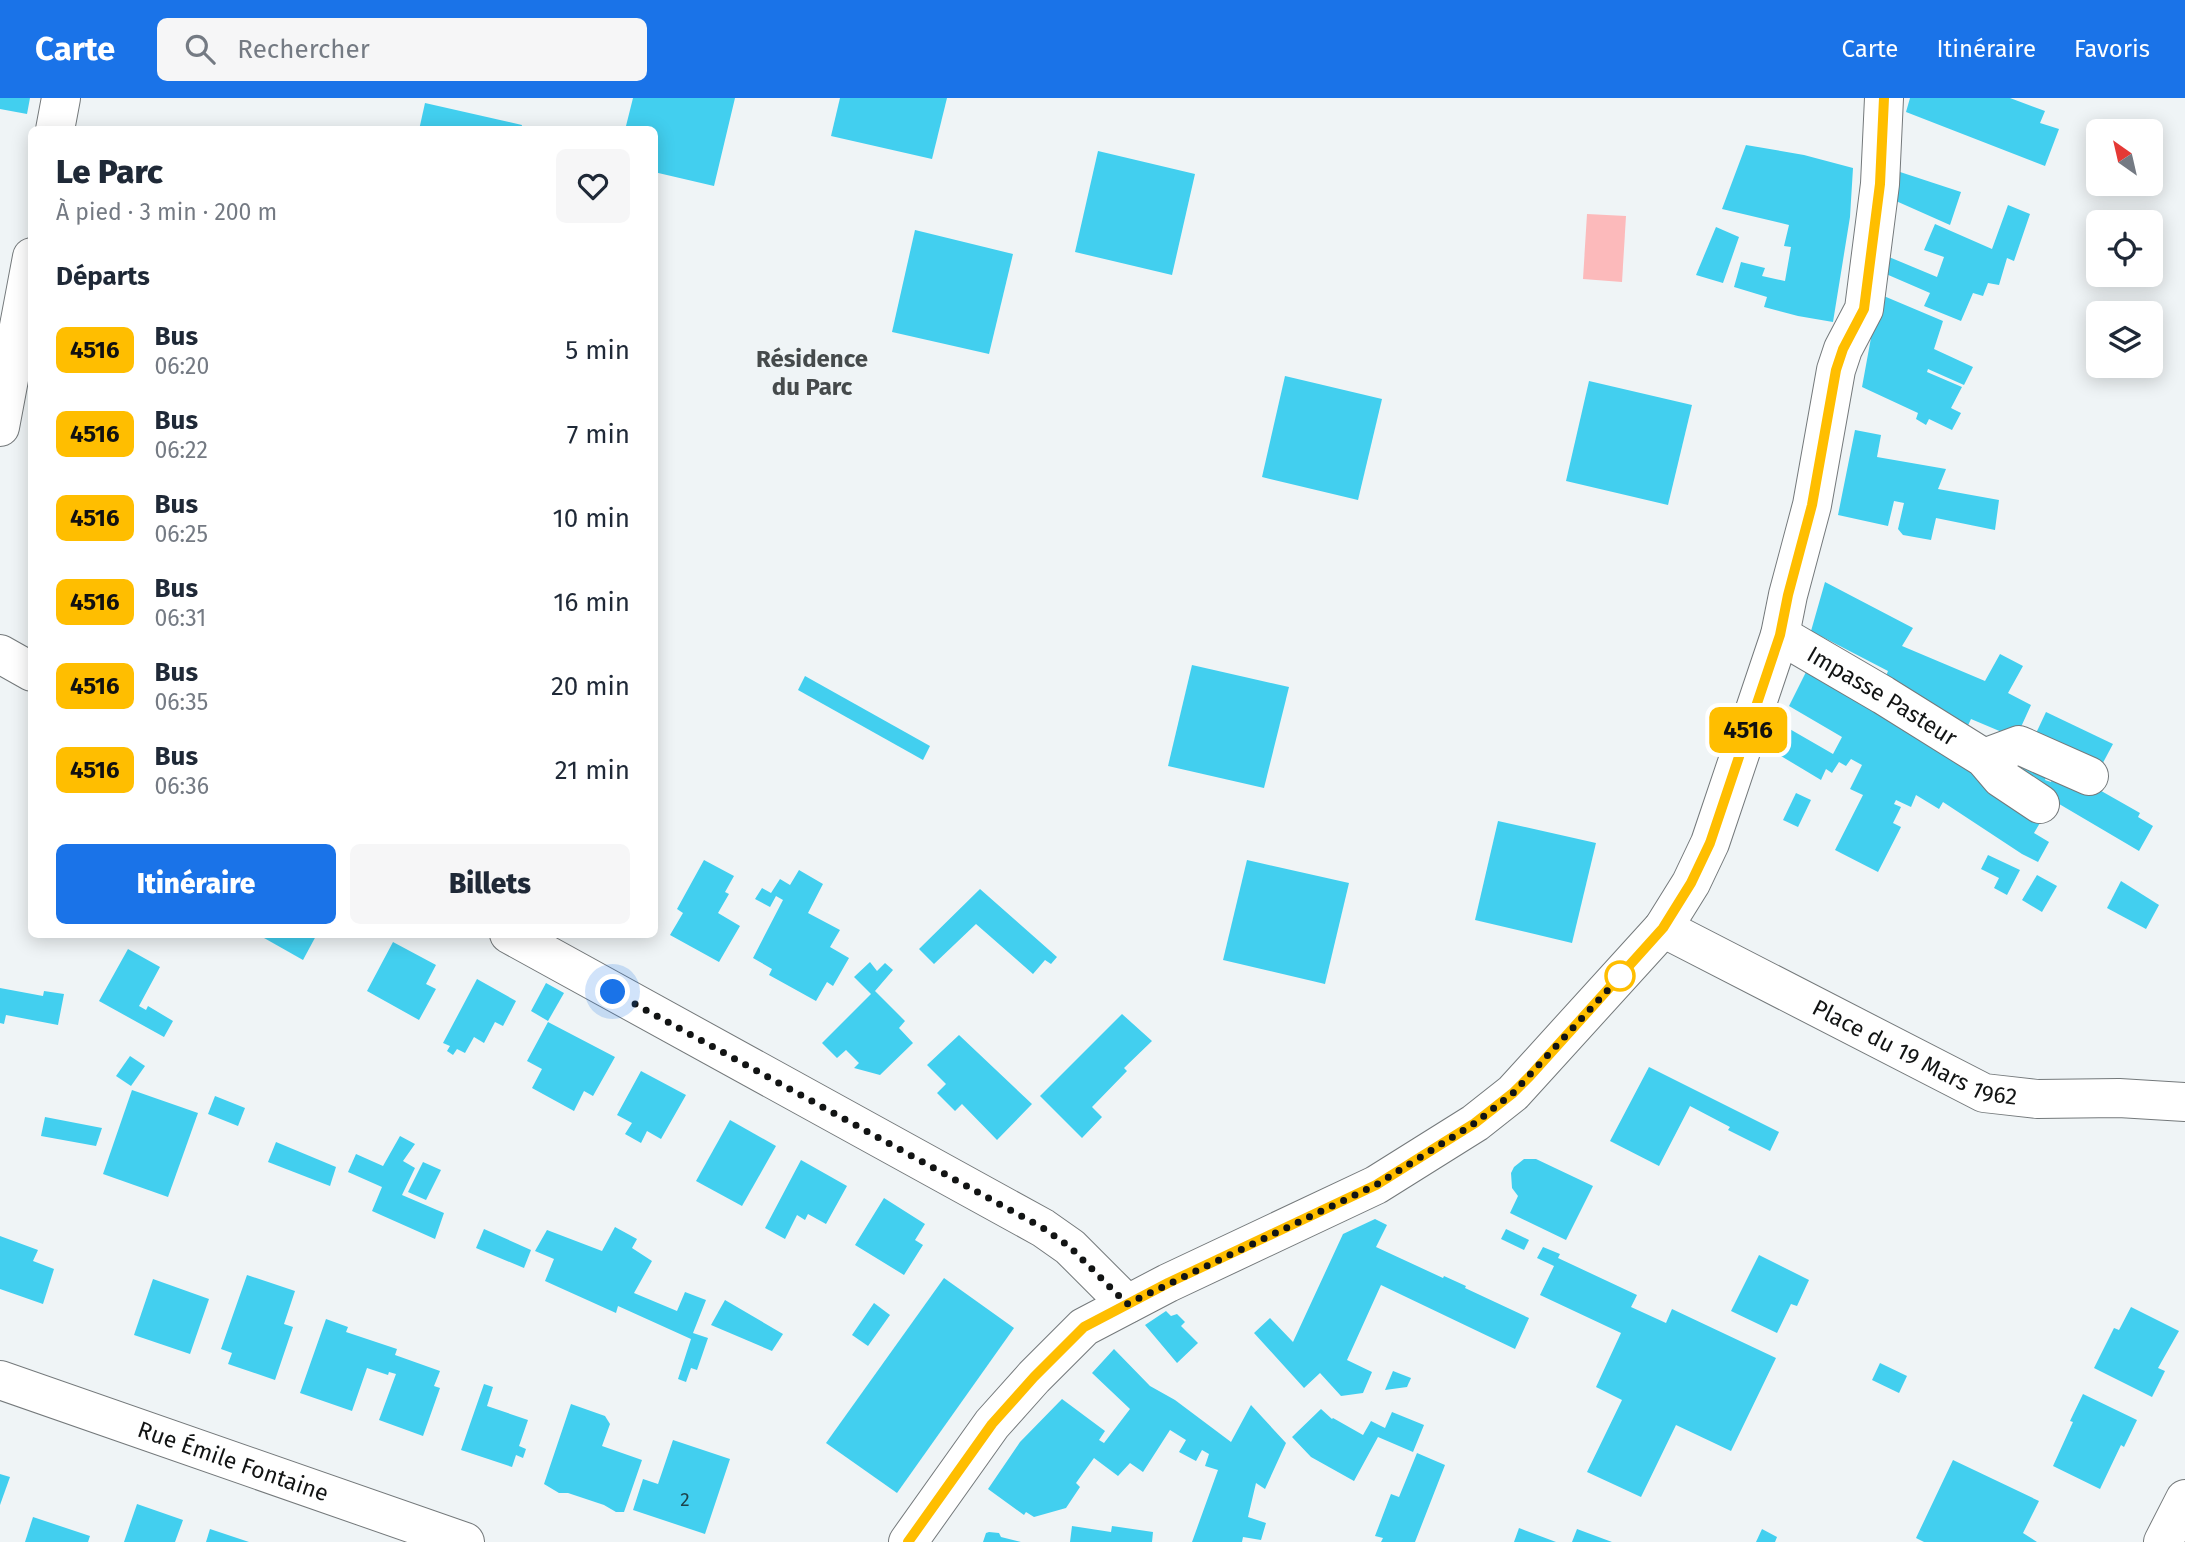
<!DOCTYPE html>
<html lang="fr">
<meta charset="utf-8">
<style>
:root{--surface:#fff;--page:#f6f6f7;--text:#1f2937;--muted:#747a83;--accent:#1a73e8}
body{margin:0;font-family:"Fira Sans",sans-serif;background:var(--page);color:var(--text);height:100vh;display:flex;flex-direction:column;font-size:26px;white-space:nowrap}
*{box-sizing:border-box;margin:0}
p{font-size:23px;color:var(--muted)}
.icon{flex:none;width:38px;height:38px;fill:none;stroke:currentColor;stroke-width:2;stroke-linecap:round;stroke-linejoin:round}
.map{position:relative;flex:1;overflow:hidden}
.sheet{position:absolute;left:28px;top:28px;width:630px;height:812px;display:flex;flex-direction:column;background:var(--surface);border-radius:10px;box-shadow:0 4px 18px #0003}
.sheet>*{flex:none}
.badge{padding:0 14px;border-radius:10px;font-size:24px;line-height:46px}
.needle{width:46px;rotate:326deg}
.buttons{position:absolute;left:2086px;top:21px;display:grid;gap:14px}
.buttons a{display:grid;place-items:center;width:77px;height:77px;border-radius:10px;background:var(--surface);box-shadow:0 4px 18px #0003;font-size:35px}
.you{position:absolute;width:35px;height:35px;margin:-18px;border:5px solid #fff;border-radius:50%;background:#1a73e8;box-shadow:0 0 0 10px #1a73e833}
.map>.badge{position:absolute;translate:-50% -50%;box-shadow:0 0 0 4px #fff}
h2{padding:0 28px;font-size:26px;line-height:63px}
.round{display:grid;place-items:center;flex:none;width:74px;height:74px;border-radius:10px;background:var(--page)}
.summary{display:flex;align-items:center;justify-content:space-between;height:119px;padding:0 28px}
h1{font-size:33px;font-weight:800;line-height:52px}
.cta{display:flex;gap:14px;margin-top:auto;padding:14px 28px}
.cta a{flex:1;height:80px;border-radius:10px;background:var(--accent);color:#fff;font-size:28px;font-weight:800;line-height:80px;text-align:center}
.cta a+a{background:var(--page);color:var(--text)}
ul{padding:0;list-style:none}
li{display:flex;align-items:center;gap:21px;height:84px;padding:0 28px}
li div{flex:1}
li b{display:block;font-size:26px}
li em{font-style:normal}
li .badge{min-width:77px;font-weight:700;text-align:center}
header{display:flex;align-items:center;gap:42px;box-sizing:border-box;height:98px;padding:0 35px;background:var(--accent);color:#fff}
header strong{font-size:33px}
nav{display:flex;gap:38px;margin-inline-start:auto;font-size:24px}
.search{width:490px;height:63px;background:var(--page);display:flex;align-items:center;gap:18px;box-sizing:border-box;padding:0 24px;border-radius:10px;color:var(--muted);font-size:26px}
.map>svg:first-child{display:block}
.green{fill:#fcbabb}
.building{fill:#42cfef}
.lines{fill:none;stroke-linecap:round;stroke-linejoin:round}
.street-casing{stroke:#74797b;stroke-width:40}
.street{stroke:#fff;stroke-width:38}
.line-casing{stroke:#fff;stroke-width:16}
.line{stroke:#ffbe00;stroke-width:10}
.walk{stroke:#121414;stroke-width:7;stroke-dasharray:0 12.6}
.stop-dot{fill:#fff;stroke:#ffbe00;stroke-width:3.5}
.labels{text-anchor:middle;stroke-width:6;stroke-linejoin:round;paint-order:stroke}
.number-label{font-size:19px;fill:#1e434b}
.street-label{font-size:23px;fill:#121414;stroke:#eff4f6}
.neighbourhood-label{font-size:24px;font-weight:bold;fill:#454a4b;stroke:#eff4f6}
</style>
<header>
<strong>Carte</strong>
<div class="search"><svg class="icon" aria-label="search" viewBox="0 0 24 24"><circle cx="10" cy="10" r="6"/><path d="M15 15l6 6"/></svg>Rechercher</div>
<nav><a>Carte</a><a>Itinéraire</a><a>Favoris</a></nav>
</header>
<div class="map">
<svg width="2185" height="1444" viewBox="0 0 2185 1444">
<rect width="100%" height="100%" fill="#eff4f6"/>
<path class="green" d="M1587,116L1626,118L1622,184L1583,181Z"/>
<g class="building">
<path d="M0,0H30L27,16L0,11Z"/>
<path d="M633,0H735L714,88L654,74V32H625Z"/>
<path d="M840,0H947L932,61L831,38Z"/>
<path d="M1910,0H2010L2045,13L2040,25L2059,31L2045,68L1906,14Z"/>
<path d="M425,5L522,27L521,32H419Z"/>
<path d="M1746,47L1804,57L1853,70L1850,119L1833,224L1798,218L1764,209L1767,199L1734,189L1741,164L1765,170L1762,178L1785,183L1791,149L1784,148L1789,127L1722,111Z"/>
<path d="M1098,53L1195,76L1172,177L1075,154Z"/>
<path d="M1897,73L1961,94L1950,127L1896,103Z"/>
<path d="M2008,107L2030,116L2014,163L2007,160L1999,187L1988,185L1983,198L1973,195L1961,223L1924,208L1930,195L1886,176L1889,159L1937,179L1944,159L1924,152L1935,126L1992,151Z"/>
<path d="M1716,129L1739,139L1723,185L1696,177Z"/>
<path d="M915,132L1013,156L989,256L892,234Z"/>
<path d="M1879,196L1943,223L1934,251L1973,269L1964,287L1928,271L1927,274L1962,289L1951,310L1961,315L1952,332L1929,321L1926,327L1916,321L1918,315L1862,289Z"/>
<path d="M1285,278L1382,301L1358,402L1262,379Z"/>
<path d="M1589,283L1692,307L1668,407L1566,383Z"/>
<path d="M1855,332L1881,337L1877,359L1946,371L1938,391L1999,402L1995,432L1936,420L1931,442L1903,437L1898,431L1904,405L1894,403L1888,428L1838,417Z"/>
<path d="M1825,484L1913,530L1902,548L1985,583L2000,556L2023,568L2008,595L2031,607L2016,640L1971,621L1965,634L1886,578L1888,573L1811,533Z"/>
<path d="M1192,567L1289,589L1264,690L1168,668Z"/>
<path d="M1809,568L2044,718L2034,735L2049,744L2038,764L2022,756L1943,704L1939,711L1916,697L1911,709L1896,702L1894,706L1901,709L1893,725L1901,729L1878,774L1835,752L1863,697L1850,691L1862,667L1851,661L1846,668L1839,664L1832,675L1826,671L1821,682L1771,652L1781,626L1833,656L1842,639L1789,608Z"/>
<path d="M805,578L930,648L923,662L798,592Z"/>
<path d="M2046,614L2113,646L2098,674L2031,646Z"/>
<path d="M2018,654L2050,669L2045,682L2051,684L2054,677L2096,690L2140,715L2138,719L2153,728L2139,753L2005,674Z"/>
<path d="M1796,695L1811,702L1798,729L1783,722Z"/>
<path d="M1498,723L1596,745L1572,845L1475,822Z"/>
<path d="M1988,757L2020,772L2007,797L1994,790L1999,780L1981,771Z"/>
<path d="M704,762L734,778L725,794L729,796L718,815L740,828L719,864L670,837L683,815L677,811Z"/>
<path d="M1247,762L1349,785L1325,886L1223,862Z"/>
<path d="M799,772L823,786L808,815L840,832L830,849L849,860L833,888L827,884L816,903L769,877L772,871L753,860L783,802L776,798L770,809L755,801L762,790L771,795L780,781L790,787Z"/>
<path d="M2037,777L2057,788L2042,814L2022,802Z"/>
<path d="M2121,783L2159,807L2146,831L2107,810Z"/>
<path d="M980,791L1057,859L1051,866L1045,862L1033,876L976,826L934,866L919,851Z"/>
<path d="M257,836H317L303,862Z"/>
<path d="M393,844L436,867L426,886L436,891L419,922L367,893Z"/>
<path d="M128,851L160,869L139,908L146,912L148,908L173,923L164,939L99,903Z"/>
<path d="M870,864L877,873L885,865L893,872L875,893L905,923L899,930L913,945L880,977L854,970L859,965L846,952L837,960L822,945L871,896L854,879Z"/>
<path d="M477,881L516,903L503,928L495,924L484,945L474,939L465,955L457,951L453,957L447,953L450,948L443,945Z"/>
<path d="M546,885L564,895L548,923L531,913Z"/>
<path d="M0,890L43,898L44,893L64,896L58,927L6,917L4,926L0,925Z"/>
<path d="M1122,916L1152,943L1124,970L1127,973L1092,1009L1102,1019L1082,1040L1040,998Z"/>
<path d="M548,924L615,959L593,998L584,993L574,1013L532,990L542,971L527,963Z"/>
<path d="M959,937L1032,1006L997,1042L962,1006L955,1013L937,995L946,986L927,967Z"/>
<path d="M130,958L145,968L131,988L116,978Z"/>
<path d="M1649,969L1779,1034L1770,1053L1728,1032L1730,1029L1690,1008L1659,1068L1610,1043Z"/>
<path d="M641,973L686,997L661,1041L647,1033L641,1045L625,1036L632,1025L617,1017Z"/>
<path d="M132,992L198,1015L168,1099L103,1076Z"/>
<path d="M215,998L245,1010L238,1028L208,1016Z"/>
<path d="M45,1019L102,1030L96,1048L41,1038Z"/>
<path d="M730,1022L776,1048L742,1108L696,1083Z"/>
<path d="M400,1038L415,1046L403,1063L415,1070L402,1097L444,1115L435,1141L372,1113L382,1089L348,1074L356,1056L383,1068Z"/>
<path d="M276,1044L336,1069L330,1088L268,1064Z"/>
<path d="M1524,1061H1536L1593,1088L1566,1142L1510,1115L1518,1098L1512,1090L1511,1075L1514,1069Z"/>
<path d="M801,1062L847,1088L826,1126L808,1116L805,1122L797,1117L785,1141L765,1130Z"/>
<path d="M423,1064L441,1072L426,1102L408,1094Z"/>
<path d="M884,1100L925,1126L915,1142L923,1147L904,1177L855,1147Z"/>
<path d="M1375,1121L1387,1127L1376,1149L1443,1180L1444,1178L1466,1188L1465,1190L1529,1220L1515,1251L1381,1187L1347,1262L1372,1274L1363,1295L1341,1298L1320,1275L1304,1290L1254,1235L1270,1220L1293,1244L1343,1136Z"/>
<path d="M615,1129L637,1141L632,1150L652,1163L634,1195L677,1213L685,1194L706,1202L693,1235L708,1240L697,1272L691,1270L686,1284L678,1281L691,1241L618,1208L616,1215L545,1183L554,1161L535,1153L547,1132L602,1153Z"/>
<path d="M484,1131L531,1152L524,1170L476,1150Z"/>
<path d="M1506,1131L1529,1142L1524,1152L1501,1141Z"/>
<path d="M0,1138L38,1152L33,1163L54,1171L43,1206L0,1191Z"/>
<path d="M1543,1149L1560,1156L1558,1160L1637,1197L1631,1209L1666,1225L1672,1211L1776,1260L1731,1353L1676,1327L1641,1399L1587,1374L1622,1302L1596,1289L1621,1235L1540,1197L1554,1168L1537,1160Z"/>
<path d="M1759,1157L1809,1182L1797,1208L1791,1206L1777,1235L1731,1213Z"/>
<path d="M247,1177L295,1193L284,1226L293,1229L275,1282L228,1266L232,1255L221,1251Z"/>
<path d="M944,1180L1014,1230L897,1395L826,1345Z"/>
<path d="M153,1181L209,1201L190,1256L134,1237Z"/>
<path d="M725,1202L783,1236L772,1253L711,1227Z"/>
<path d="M874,1205L890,1217L868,1248L852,1237Z"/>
<path d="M2131,1209L2179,1233L2158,1270L2165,1273L2152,1299L2094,1270L2114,1230L2119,1232Z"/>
<path d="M1166,1213L1171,1218L1177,1216L1185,1224L1181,1228L1198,1245L1177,1265L1145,1227Z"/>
<path d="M326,1221L348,1229L346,1234L397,1251L395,1257L440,1273L434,1288L440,1290L423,1338L379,1322L396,1276L389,1274L388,1277L367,1270L352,1313L300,1295Z"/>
<path d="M1114,1251L1150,1288L1175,1302L1231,1344L1251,1307L1286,1345L1265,1391L1256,1385L1248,1419L1266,1425L1261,1442L1243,1439L1242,1444H1192L1218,1372L1205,1368L1209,1356L1202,1352L1196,1363L1179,1354L1186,1342L1170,1332L1143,1374L1130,1365L1118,1378L1094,1360L1076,1385L1080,1389L1066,1410L1034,1419L1026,1414L1024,1417L988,1391L1020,1344L1062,1301L1105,1333L1099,1342L1104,1345L1130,1311L1092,1275Z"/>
<path d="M1880,1265L1907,1278L1899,1295L1872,1282Z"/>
<path d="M1393,1273L1411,1280L1407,1289L1385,1292Z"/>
<path d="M484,1286L493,1289L487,1308L528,1322L519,1348L526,1351L523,1360L516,1357L512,1369L461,1352Z"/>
<path d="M2083,1296L2137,1322L2124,1349L2121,1347L2100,1391L2053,1368L2073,1324L2070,1323Z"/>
<path d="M571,1306L605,1318L610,1326L602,1348L642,1362L624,1414H616L604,1407L568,1395H559L544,1386Z"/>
<path d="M1321,1311L1332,1321L1333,1320L1363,1337L1371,1323L1385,1330L1392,1314L1424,1327L1413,1354L1378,1339L1354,1383L1311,1359L1292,1339Z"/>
<path d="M673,1342L730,1361L705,1436L633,1412L643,1381L658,1386Z"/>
<path d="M1417,1355L1445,1367L1415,1444H1381L1383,1440L1375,1438L1391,1396L1399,1399Z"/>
<path d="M1953,1362L2039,1403L2023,1435L2037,1444H1924L1916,1440Z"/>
<path d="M0,1376L10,1379L0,1407Z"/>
<path d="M137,1406L183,1422L175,1444H124Z"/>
<path d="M33,1419L90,1438L88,1444H25Z"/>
<path d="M1072,1428L1111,1434L1112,1428L1153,1434L1152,1444H1070Z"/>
<path d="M1519,1430L1556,1444H1514Z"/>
<path d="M210,1431L249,1444H206Z"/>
<path d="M1577,1431L1612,1444H1572Z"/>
<path d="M1762,1431L1777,1439L1775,1444H1756Z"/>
<path d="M989,1434L999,1435L1001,1439L1021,1444H983L986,1435Z"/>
</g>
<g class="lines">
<defs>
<g id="street">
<path d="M55,32L61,0"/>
<path d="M0,329L32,159"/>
<path id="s1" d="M1780,537L1883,597L1984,660L2001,680L2040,706"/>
<path d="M0,556L32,574"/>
<path d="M1984,660L2019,647L2089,678"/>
<path id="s2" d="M1663,830L1984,995L2037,1001L2119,1000L2185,1004"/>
<path d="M509,836L1043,1130L1070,1149L1127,1206"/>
<path id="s3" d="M0,1282L465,1444"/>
<path d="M908,1444L992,1326L1034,1279L1084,1229L1168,1185L1376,1087L1475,1025L1513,995L1663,830L1691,785L1710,745L1780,537L1788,497L1812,407L1836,272L1843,251L1864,211L1880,86L1884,0"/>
<path d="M2163,1444L2185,1401"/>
</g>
</defs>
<use href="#street" class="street-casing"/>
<use href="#street" class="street"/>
</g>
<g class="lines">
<defs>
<path id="line" d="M908,1444L992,1326L1034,1279L1084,1229L1168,1185L1376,1087L1475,1025L1513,995L1530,978L1663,830L1691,785L1710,745L1780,537L1788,497L1812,407L1836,272L1843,251L1864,211L1880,86L1884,0"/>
</defs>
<use href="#line" class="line-casing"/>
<use href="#line" class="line"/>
<path class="walk" d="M613,894L1043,1130L1070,1149L1127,1206L1376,1087L1475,1025L1513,995L1629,869L1620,878"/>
</g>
<circle class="stop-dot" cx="1620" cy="878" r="14"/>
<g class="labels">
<g class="number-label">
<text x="685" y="1408">2</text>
</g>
<g class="street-label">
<text dy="8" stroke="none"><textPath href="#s1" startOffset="119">Impasse Pasteur</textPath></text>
<text dy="8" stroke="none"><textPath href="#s2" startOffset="282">Place du 19 Mars 1962</textPath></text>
<text dy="8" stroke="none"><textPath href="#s3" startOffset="247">Rue Émile Fontaine</textPath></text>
</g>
<g class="neighbourhood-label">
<text x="812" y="269">Résidence<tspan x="812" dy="28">du Parc</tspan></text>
</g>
</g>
</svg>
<div class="buttons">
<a><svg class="needle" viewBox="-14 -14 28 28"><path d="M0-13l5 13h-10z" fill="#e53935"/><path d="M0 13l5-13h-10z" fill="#747a83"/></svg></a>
<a><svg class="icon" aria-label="locate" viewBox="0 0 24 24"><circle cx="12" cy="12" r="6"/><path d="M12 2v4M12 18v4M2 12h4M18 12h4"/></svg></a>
<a><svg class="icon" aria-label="layers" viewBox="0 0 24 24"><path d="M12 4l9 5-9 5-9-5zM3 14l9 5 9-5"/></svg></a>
</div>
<div class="you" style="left:613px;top:894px"></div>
<b class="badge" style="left:1748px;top:632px;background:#ffbe00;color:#111">4516</b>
<section class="sheet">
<div class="summary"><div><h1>Le Parc</h1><p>À pied · 3 min · 200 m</p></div><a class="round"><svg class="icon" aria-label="heart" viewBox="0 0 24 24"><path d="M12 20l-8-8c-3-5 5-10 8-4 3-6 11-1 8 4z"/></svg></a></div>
<h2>Départs</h2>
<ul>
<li><span class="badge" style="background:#ffbe00;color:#111">4516</span><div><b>Bus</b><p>06:20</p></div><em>5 min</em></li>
<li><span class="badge" style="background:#ffbe00;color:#111">4516</span><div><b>Bus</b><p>06:22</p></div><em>7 min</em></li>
<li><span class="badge" style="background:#ffbe00;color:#111">4516</span><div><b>Bus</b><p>06:25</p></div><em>10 min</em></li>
<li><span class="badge" style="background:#ffbe00;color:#111">4516</span><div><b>Bus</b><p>06:31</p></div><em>16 min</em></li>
<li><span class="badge" style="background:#ffbe00;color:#111">4516</span><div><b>Bus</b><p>06:35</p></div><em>20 min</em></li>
<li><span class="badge" style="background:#ffbe00;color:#111">4516</span><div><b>Bus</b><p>06:36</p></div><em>21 min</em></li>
</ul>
<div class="cta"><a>Itinéraire</a><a>Billets</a></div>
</section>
</div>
